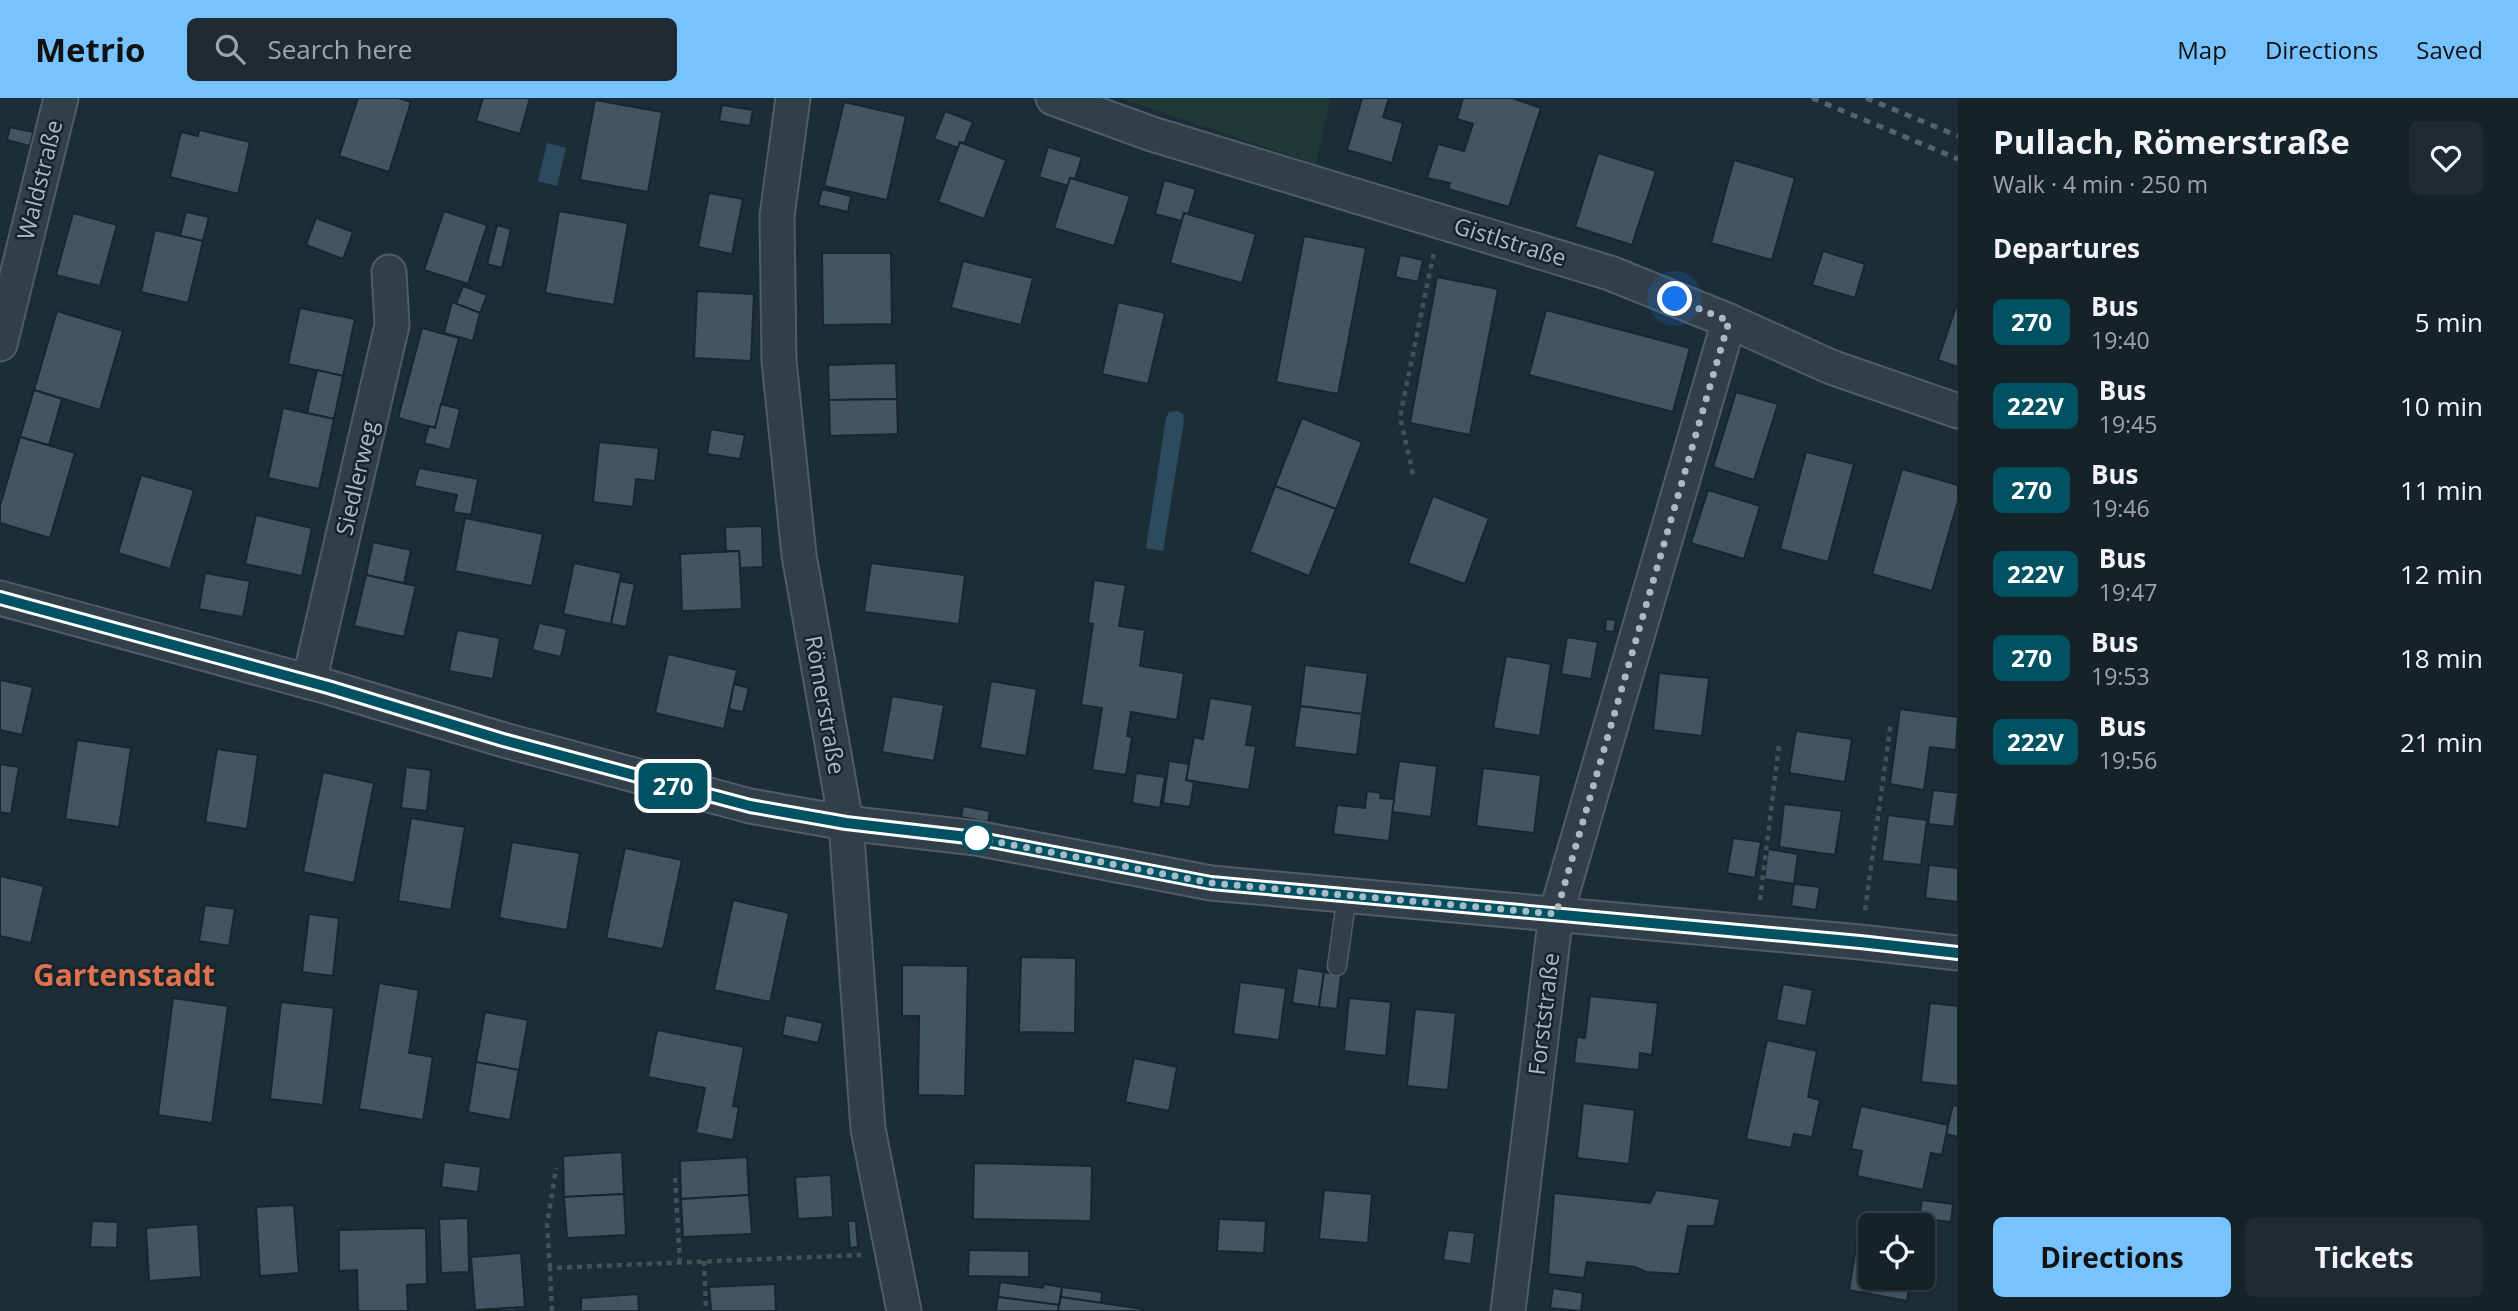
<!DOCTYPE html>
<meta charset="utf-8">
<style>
:root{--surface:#16222a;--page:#1f2a32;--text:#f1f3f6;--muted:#9ea4a8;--line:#353f47;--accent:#76c3ff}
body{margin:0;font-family:"Open Sans",sans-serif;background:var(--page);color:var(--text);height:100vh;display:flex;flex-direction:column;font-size:26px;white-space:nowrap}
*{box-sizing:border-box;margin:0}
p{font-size:23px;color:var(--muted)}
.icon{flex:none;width:38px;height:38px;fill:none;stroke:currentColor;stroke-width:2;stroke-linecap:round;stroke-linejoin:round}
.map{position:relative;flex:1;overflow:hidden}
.panel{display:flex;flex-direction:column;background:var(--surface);width:560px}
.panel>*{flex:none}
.badge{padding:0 14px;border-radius:10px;font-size:24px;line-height:46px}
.tools{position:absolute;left:1858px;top:1115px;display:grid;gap:14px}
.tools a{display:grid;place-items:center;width:77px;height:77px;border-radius:10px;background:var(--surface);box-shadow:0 2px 5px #0004,0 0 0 2px var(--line);font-size:35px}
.you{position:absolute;width:35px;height:35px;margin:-18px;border:5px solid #fff;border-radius:50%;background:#1a73e8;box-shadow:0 0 0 10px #1a73e833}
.map>.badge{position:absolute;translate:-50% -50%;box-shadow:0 0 0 4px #fff}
h2{padding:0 35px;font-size:26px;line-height:63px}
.round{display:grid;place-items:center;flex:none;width:74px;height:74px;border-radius:10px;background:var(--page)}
.overview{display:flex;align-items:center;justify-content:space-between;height:119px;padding:0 35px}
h1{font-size:33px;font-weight:700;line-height:52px}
.action{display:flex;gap:14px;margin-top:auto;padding:14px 35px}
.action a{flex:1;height:80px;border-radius:10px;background:var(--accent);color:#111;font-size:28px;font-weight:700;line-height:80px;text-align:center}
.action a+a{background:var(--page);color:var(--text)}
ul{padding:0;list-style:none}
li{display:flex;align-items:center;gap:21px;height:84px;padding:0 35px}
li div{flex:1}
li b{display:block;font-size:26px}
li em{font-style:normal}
li .badge{min-width:77px;font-weight:700;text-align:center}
header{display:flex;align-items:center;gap:42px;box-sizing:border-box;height:98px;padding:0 35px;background:var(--accent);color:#111}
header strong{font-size:33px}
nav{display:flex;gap:38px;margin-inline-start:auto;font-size:24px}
.search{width:490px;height:63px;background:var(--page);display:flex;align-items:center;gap:18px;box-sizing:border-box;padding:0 24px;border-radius:10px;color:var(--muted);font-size:26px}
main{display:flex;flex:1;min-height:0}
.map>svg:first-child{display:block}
.green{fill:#1f3937}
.water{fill:#2c4b5f}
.building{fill:#435563;stroke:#18262f;stroke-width:2}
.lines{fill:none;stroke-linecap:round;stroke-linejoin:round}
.service-casing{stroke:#4e5d67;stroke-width:21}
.minor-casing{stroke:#4e5d67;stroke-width:37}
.path{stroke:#3c5654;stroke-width:4.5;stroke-dasharray:5 5;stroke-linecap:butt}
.service{stroke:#313f48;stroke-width:18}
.minor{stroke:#313f48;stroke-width:33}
.rail{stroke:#526470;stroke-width:5;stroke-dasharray:7 7;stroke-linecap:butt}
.line-casing{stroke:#fff;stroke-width:16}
.line{stroke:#005262;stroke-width:10}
.walk{stroke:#aabac6;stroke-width:7;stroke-dasharray:0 12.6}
.stop-dot{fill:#fff;stroke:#005262;stroke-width:3.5}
.labels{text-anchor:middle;stroke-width:5;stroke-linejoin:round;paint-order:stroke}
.street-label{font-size:23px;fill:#aabac6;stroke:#17242d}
.district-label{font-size:30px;font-weight:bold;fill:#de724d;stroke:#17242d}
</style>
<header>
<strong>Metrio</strong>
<div class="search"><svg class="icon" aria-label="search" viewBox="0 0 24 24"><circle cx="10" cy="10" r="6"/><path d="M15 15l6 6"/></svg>Search here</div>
<nav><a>Map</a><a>Directions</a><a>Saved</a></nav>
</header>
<main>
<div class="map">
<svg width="1958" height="1213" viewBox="0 0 1958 1213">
<rect width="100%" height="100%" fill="#1d2d38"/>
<path class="green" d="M1120,0H1331L1315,66Z"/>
<g class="water">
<path d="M547,45L566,50L557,88L538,83Z"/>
<path d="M1177,313L1183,316L1184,323L1163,453L1146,450L1166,320L1169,314Z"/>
</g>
<g class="building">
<path d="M358,0H398L411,4L389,74L339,58Z"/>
<path d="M483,0H530L520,36L476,23Z"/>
<path d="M1362,0H1389L1383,19L1403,25L1392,65L1347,52Z"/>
<path d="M1463,0H1512L1541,10L1509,109L1448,91L1450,85L1427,80L1438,46L1464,53L1473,26L1457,21Z"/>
<path d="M595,2L662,14L648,94L580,82Z"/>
<path d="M844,4L906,18L887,102L824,88Z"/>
<path d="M722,7L753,12L750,28L719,23Z"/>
<path d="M945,13L973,24L964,46L960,44L958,50L934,41Z"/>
<path d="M10,29L33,34L30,48L7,42Z"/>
<path d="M199,32L250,44L238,96L170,79L181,34L198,38Z"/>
<path d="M960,44L1006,62L984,121L938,104Z"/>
<path d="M1048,49L1082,59L1075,81L1070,80L1068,88L1039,79Z"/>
<path d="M1598,55L1656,73L1632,147L1575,129Z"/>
<path d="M1734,62L1795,80L1772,162L1711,145Z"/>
<path d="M1070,80L1130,98L1114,148L1054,130Z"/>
<path d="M1164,82L1196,91L1188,117L1184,115L1182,123L1155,116Z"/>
<path d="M822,91L851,98L848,114L818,107Z"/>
<path d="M709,95L743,101L732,156L698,149Z"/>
<path d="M444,113L487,127L468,186L424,172Z"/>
<path d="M559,113L628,125L614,207L545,195Z"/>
<path d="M186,114L209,119L203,143L180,138Z"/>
<path d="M73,115L117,127L100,188L56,177Z"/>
<path d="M1184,115L1256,136L1242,185L1170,165Z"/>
<path d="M316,120L353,134L343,161L306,147Z"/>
<path d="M497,127L511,131L502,170L487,166Z"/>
<path d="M155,132L203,143L188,205L141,194Z"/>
<path d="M1304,138L1366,150L1338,296L1276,284Z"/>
<path d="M1823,153L1865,166L1855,200L1812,187Z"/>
<path d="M822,155H891L892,226L823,227Z"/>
<path d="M1400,157L1423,162L1418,184L1395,179Z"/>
<path d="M963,163L1033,180L1021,227L951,210Z"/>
<path d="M1437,179L1498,191L1470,337L1410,325Z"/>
<path d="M463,188L487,197L480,215L456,206Z"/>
<path d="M697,193L754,196L751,263L694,260Z"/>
<path d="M1958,203V269L1938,262Z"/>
<path d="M452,204L480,215L473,243L444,235Z"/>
<path d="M1118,204L1165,215L1148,286L1102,276Z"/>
<path d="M300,210L355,221L343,278L288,266Z"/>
<path d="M1546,212L1690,250L1673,314L1529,277Z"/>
<path d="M57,213L123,233L100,312L34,292Z"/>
<path d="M422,230L459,240L435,330L398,320Z"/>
<path d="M896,265L897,301L829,302L828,267Z"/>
<path d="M317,272L343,278L334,321L307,315Z"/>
<path d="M34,292L62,301L49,347L20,339Z"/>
<path d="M1736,294L1778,306L1754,382L1713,369Z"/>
<path d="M897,301L898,336L830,338L829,302Z"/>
<path d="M441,306L460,311L450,352L424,345L429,328L435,330Z"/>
<path d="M283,310L334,321L319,391L268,380Z"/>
<path d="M1302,320L1362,344L1336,411L1275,388Z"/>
<path d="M711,331L745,337L740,361L707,356Z"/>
<path d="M20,339L75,355L50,440L0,425V408Z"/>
<path d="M599,344L659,350L655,383L636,381L633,409L593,404Z"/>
<path d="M1806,354L1854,366L1828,464L1780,451Z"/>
<path d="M419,370L478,381L471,417L453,414L457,397L414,388Z"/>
<path d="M1902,371L1958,387V403L1932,493L1872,476Z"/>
<path d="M141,377L194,392L170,471L118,455Z"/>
<path d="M1275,388L1336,411L1309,478L1250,454Z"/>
<path d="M1708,392L1760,408L1744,461L1691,445Z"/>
<path d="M1433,398L1489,420L1465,486L1408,465Z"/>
<path d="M256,417L312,430L302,478L245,466Z"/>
<path d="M465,420L543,436L532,488L455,473Z"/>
<path d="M762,428L763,469L740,470L739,453H726L725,429Z"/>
<path d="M373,444L411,452L404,485L366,477Z"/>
<path d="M739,453L742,511L682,513L680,456Z"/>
<path d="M574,465L621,475L611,526L563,516Z"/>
<path d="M871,465L965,477L959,526L864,514Z"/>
<path d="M205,475L250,483L243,519L199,511Z"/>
<path d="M366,477L416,488L404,539L354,528Z"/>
<path d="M1094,482L1126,487L1119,528L1145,532L1140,568L1184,575L1177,622L1131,614L1127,638L1132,639L1126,677L1092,672L1102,610L1081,607L1093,526L1088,525Z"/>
<path d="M620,483L635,486L626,529L611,526Z"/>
<path d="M1606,521L1616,522L1614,534L1605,533Z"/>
<path d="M539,525L567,531L561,559L532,552Z"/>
<path d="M457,532L500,540L493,581L449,573Z"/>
<path d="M1567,539L1598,544L1591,581L1561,576Z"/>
<path d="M668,556L737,572L724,631L655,615Z"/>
<path d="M1506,558L1551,566L1540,638L1493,630Z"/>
<path d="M1305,567L1368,575L1362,616L1300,608Z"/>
<path d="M1659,575L1709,580L1702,638L1653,632Z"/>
<path d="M0,582L33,589L22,637L0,632Z"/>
<path d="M991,583L1037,591L1026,658L980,650Z"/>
<path d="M734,586L749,590L743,614L729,611Z"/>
<path d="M892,598L944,607L934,663L882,654Z"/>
<path d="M1210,600L1253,607L1246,647L1256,648L1249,692L1186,682L1194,639L1203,641Z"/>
<path d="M1300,608L1362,616L1357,657L1294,649Z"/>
<path d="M1900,611L1958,619L1956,652L1930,649L1924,692L1890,686Z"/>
<path d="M1796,633L1852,641L1845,684L1789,675Z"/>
<path d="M77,642L131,650L119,729L65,721Z"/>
<path d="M217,651L258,657L247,731L205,724Z"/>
<path d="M1169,663L1189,666L1186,682L1194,684L1190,709L1163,705Z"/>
<path d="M1399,663L1437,668L1431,719L1392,714Z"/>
<path d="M0,666L19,669L11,716L0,714Z"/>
<path d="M406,669L431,672L427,713L401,710Z"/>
<path d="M1483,670L1541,677L1534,735L1476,728Z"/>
<path d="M323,674L374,685L354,785L303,774Z"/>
<path d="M1136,675L1165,679L1160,710L1132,705Z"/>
<path d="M1933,692L1958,695L1954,729L1928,726Z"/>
<path d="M1367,693L1381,695L1380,700L1394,701L1389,743L1333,736L1337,707L1365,710Z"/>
<path d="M1784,706L1842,713L1835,757L1779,749Z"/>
<path d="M963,708L990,713L988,724L961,719Z"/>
<path d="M1888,717L1927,722L1921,767L1882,763Z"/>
<path d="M411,720L465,729L451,812L398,803Z"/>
<path d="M1733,740L1761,744L1755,780L1727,775Z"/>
<path d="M512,744L580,755L567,832L499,820Z"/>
<path d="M625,750L682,762L663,851L606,840Z"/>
<path d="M1768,751L1798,756L1794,786L1764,781Z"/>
<path d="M1929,767L1958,770V804L1925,800Z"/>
<path d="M0,778L44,788L31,845L0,838Z"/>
<path d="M1794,786L1820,789L1816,812L1791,808Z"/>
<path d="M733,802L789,815L770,904L714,892Z"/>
<path d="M205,807L235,811L229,848L199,843Z"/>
<path d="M309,816L339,820L333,878L302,874Z"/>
<path d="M1021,859L1076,860L1075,935L1019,934Z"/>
<path d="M902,867L968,868L965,998L918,997L919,918H902Z"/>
<path d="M1297,870L1324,874L1319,909L1292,905Z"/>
<path d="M1324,874L1341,877L1337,911L1319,909Z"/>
<path d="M1240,884L1286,890L1279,942L1233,936Z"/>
<path d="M379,885L419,892L409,955L433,959L423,1022L359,1011Z"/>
<path d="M1783,886L1813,892L1806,928L1776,922Z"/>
<path d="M1590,898L1658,905L1652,957L1640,955L1639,972L1574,965L1577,939L1585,940Z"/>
<path d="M173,900L228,908L212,1025L158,1017Z"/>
<path d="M1349,900L1391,904L1386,958L1344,953Z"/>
<path d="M281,904L334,910L323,1007L270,1001Z"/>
<path d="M1930,905L1958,908V988L1921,984Z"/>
<path d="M1415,911L1456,915L1448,992L1407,988Z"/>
<path d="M485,914L528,922L519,972L476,964Z"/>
<path d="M786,917L823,925L818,945L782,937Z"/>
<path d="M657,932L744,949L733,1008L739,1009L733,1042L696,1035L705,990L648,979Z"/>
<path d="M1767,942L1817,953L1808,999L1820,1002L1812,1039L1794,1036L1791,1050L1746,1041Z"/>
<path d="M1134,960L1177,969L1169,1013L1125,1004Z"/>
<path d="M476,964L519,972L510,1022L468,1014Z"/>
<path d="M1583,1005L1635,1012L1629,1066L1577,1060Z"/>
<path d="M1953,1007L1958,1008V1039L1946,1036Z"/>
<path d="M1861,1008L1948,1027L1942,1057L1931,1055L1923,1092L1857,1078L1862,1053L1851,1051Z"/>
<path d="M622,1054L624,1096L564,1099L563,1058Z"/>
<path d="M747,1059L749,1097L681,1101L680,1063Z"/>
<path d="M444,1064L481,1069L478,1094L441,1089Z"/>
<path d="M974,1065L1092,1068L1091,1123L973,1121Z"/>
<path d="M831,1077L833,1119L798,1121L795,1079Z"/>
<path d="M1324,1092L1372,1096L1368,1145L1319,1141Z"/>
<path d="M1656,1092L1720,1101L1714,1128H1688L1679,1176L1646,1174L1635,1169L1587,1164L1584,1180L1548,1176L1554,1095L1650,1105Z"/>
<path d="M624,1096L626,1137L567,1140L564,1099Z"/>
<path d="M749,1097L752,1136L683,1139L681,1101Z"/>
<path d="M1922,1102L1953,1106L1951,1124L1919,1120Z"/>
<path d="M294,1107L299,1175L260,1178L256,1109Z"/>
<path d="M468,1120L469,1174L441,1175L439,1121Z"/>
<path d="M1861,1120L1900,1127H1871V1180H1911L1907,1203L1849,1192Z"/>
<path d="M1219,1121L1266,1123L1264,1155L1217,1153Z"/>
<path d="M92,1123L118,1124L117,1150L90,1149Z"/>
<path d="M848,1123H856L858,1149L850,1150Z"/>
<path d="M198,1126L201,1179L149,1183L146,1130Z"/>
<path d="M426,1130L427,1186L407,1187L408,1213H358L357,1172L339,1173V1132Z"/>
<path d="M1448,1132L1475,1135L1471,1166L1443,1162Z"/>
<path d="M969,1152L1029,1153V1179L968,1178Z"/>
<path d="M521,1155L525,1209L475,1212L471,1159Z"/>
<path d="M1000,1184L1043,1190L1044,1186L1062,1189L1059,1207L998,1199Z"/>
<path d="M775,1186L776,1213H711L709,1189Z"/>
<path d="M1062,1189L1102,1194L1101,1205L1061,1199Z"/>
<path d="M1553,1190L1583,1195L1581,1213L1550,1210Z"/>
<path d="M638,1196L639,1213H581V1200Z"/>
<path d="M998,1199L1059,1207L1058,1213H996Z"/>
<path d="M1061,1199L1143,1211V1213H1058Z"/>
<path d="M516,1210V1213H467Z"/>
</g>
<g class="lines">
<defs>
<path id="service" d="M1337,868L1347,797"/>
<g id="minor">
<path d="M793,0L777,118L779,263L799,457L846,725L868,1031L904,1213"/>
<path d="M1053,0L1152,36L1610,175L1729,223L1831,269L1958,313"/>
<path d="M0,246L61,0"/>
<path d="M0,500L328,589L504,642L750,708L846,725L976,740L1211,785L1860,844L1958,855"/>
<path d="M309,584L392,227L389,174"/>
<path d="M1508,1213L1556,816L1729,223"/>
</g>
</defs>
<use href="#service" class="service-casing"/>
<use href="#minor" class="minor-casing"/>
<g class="path">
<path d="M1413,376L1400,319L1434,154"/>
<path d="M1760,802L1779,647"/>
<path d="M1865,812L1891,624"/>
<path d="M675,1080L680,1164"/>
<path d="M704,1163L706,1213"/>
<path d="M550,1170L547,1127L556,1070"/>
<path d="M552,1213L550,1170L861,1157"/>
</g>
<use href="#service" class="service"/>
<use href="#minor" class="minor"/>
<g class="rail">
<path d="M1812,0L1958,61"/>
<path d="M1866,0L1958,38"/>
</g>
</g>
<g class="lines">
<defs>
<path id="line" d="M0,500L328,589L503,642L750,708L846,725L976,740L1211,785L1860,844L1958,855"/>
</defs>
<use href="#line" class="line-casing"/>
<use href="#line" class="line"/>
<path class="walk" d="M977,740L1211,785L1556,816L1729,223L1675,201"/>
</g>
<circle class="stop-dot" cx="977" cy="740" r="14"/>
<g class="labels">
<g class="street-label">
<text transform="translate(40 82) rotate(-76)" y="8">Waldstraße</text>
<text transform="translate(1510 144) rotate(17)" y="8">Gistlstraße</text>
<text transform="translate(357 380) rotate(-77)" y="8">Siedlerweg</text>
<text transform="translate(825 607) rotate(80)" y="8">Römerstraße</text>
<text transform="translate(1544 916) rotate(-83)" y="8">Forststraße</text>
</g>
<g class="district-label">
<text x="124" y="888">Gartenstadt</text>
</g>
</g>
</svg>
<div class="tools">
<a><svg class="icon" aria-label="locate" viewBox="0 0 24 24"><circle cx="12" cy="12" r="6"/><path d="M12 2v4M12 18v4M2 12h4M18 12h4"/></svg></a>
</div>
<div class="you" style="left:1675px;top:201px"></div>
<b class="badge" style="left:673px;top:688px;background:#005262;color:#fff">270</b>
</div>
<section class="panel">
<div class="overview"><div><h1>Pullach, Römerstraße</h1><p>Walk · 4 min · 250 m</p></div><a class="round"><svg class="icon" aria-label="heart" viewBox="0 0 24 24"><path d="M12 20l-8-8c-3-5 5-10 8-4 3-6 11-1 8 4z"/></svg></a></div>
<h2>Departures</h2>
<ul>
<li><span class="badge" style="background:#005262;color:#fff">270</span><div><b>Bus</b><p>19:40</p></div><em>5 min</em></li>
<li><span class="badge" style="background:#005262;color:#fff">222V</span><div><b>Bus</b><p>19:45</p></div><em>10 min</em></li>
<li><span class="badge" style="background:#005262;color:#fff">270</span><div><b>Bus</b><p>19:46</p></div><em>11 min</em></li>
<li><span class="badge" style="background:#005262;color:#fff">222V</span><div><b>Bus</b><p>19:47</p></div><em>12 min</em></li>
<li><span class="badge" style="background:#005262;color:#fff">270</span><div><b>Bus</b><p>19:53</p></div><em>18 min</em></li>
<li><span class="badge" style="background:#005262;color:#fff">222V</span><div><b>Bus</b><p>19:56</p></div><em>21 min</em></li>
</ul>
<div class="action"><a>Directions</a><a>Tickets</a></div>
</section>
</main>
